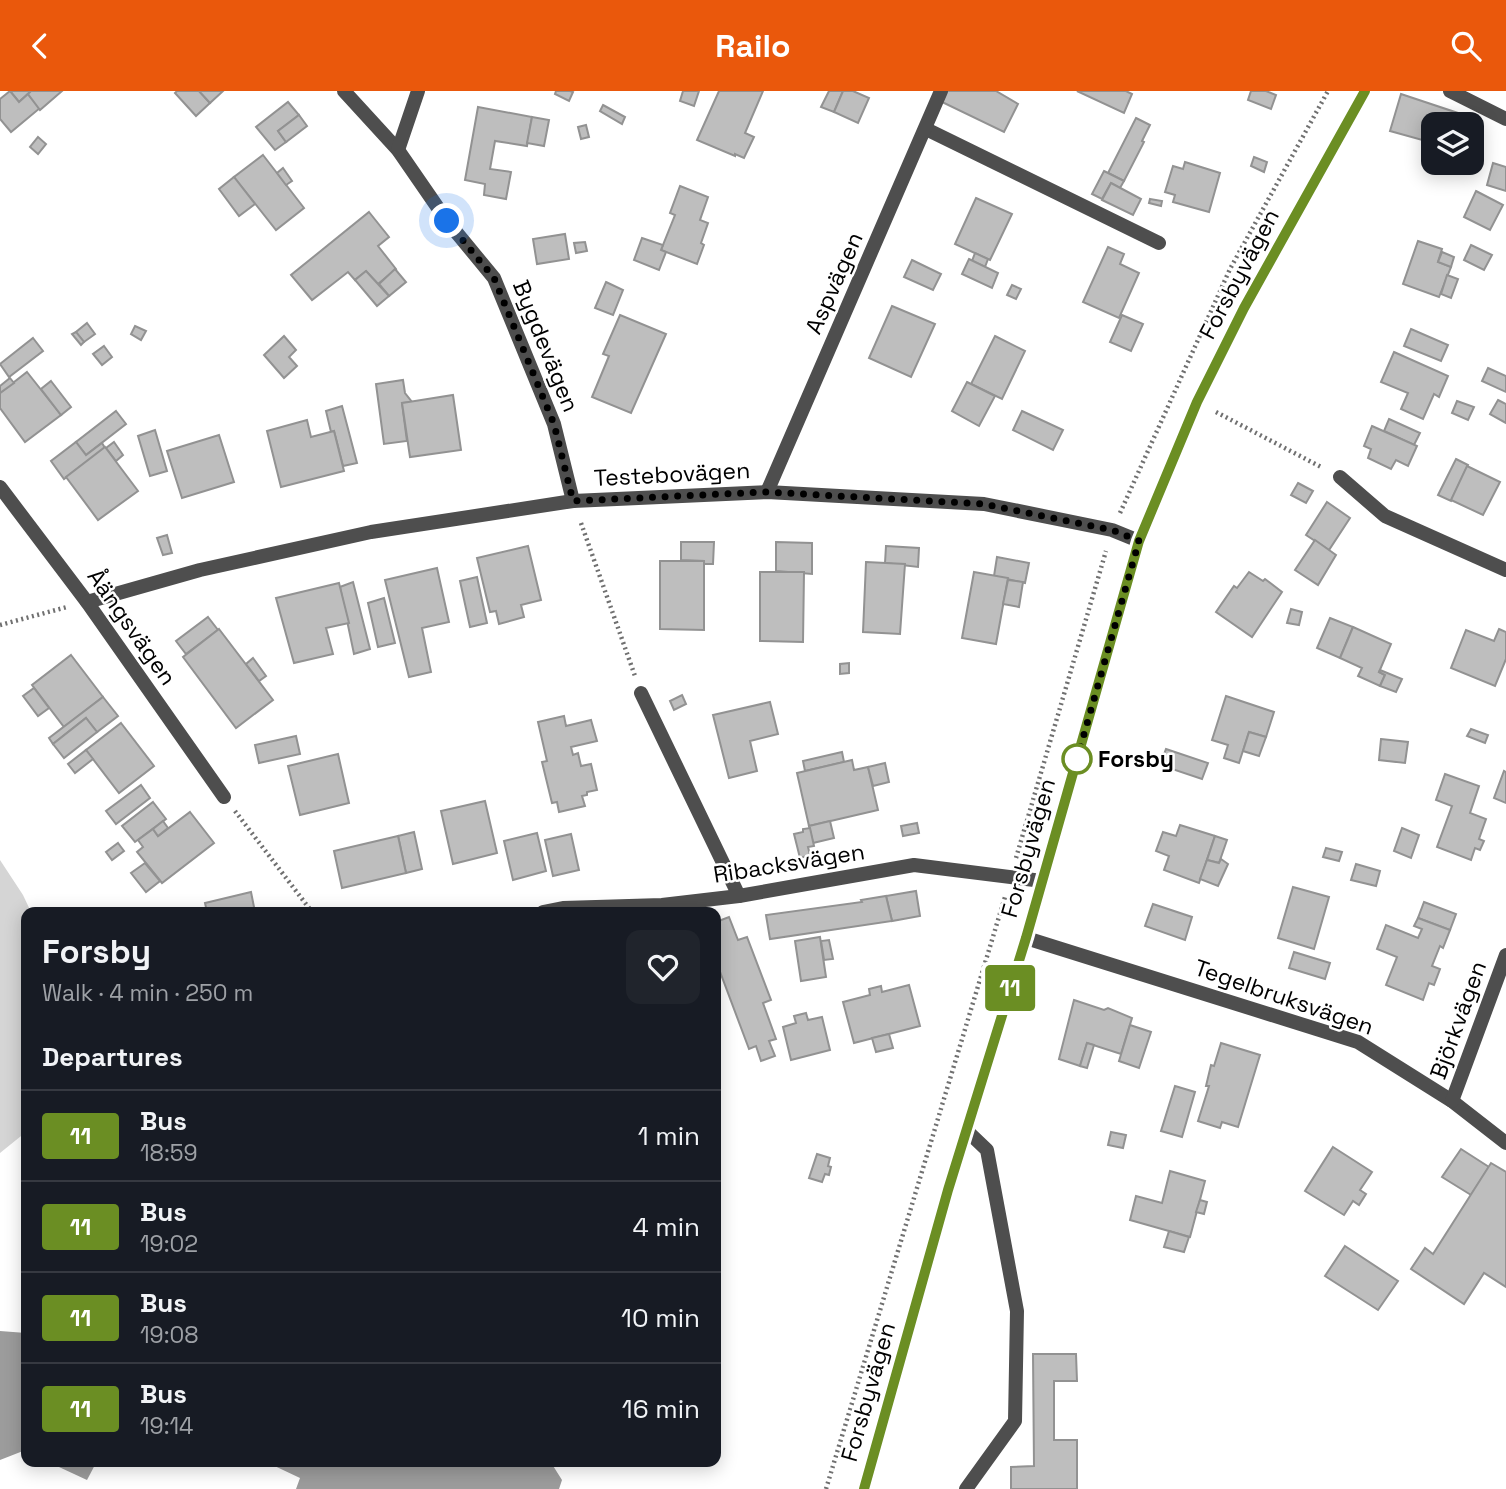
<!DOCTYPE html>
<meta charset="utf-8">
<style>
:root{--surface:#171b24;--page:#20242c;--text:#f1f3f6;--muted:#9ea1a6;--line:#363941;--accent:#ea580c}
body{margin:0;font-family:"Space Grotesk",sans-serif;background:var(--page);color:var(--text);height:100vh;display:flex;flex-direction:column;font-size:26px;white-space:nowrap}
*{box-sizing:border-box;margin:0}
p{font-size:23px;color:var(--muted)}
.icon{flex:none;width:38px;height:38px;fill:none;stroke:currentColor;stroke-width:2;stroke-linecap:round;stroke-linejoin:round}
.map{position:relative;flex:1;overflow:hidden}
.sheet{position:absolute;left:21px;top:816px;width:700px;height:560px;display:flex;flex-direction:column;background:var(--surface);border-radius:14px;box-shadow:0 4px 18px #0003}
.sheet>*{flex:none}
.badge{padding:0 14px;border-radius:5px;font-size:24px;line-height:46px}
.fabs{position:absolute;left:1421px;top:21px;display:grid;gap:14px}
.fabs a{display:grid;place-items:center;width:63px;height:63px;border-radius:14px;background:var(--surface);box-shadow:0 4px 18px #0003;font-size:35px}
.you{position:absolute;width:35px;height:35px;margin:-18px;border:5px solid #fff;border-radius:50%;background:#1a73e8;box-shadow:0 0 0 10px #1a73e833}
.map>.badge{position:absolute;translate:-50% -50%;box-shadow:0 0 0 4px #fff}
h2{padding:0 21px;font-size:26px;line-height:63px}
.round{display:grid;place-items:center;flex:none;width:74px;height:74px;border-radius:14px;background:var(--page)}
.overview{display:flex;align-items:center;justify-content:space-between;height:119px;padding:0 21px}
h1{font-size:33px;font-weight:800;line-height:52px}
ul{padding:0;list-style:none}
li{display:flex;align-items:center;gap:21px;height:91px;padding:0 21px;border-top:2px solid var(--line)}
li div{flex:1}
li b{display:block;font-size:26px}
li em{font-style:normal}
li .badge{min-width:77px;font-weight:700;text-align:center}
header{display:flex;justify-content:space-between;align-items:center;height:91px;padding:0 21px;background:var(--accent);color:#fff;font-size:32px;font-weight:800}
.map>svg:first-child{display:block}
.green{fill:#d5d5d5}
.water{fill:#9c9c9c}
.building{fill:#bebebe;stroke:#929292;stroke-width:2}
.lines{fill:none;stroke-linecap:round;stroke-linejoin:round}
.path{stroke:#707070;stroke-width:4.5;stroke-dasharray:2 3.5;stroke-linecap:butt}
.lane{stroke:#4e4e4e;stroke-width:14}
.street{stroke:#4e4e4e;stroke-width:14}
.secondary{stroke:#1b1b1b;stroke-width:14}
.line-casing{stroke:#fff;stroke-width:16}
.line{stroke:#6b8e23;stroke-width:10}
.walk{stroke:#000;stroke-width:7;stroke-dasharray:0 12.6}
.stop-dot{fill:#fff;stroke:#6b8e23;stroke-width:3.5}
.labels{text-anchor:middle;stroke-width:5;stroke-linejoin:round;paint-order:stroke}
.street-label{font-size:23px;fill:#000;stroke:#fff}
.stop-label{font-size:23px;font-weight:bold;fill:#000;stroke:#fff;text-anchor:start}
</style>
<header><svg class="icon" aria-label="back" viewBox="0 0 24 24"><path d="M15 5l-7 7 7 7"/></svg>Railo<svg class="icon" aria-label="search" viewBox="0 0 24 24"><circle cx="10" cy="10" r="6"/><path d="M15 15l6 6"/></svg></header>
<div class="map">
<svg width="1506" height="1398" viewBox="0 0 1506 1398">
<rect width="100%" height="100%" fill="#fff"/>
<path class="green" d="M0,769L23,804L31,821H26V1041L0,1062Z"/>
<g class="water">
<path d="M0,1240L26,1242V1361L23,1360L0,1369Z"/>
<path d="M46,1370H97L87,1389Z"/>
<path d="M264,1370H550L562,1389L559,1398H296L300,1387Z"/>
</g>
<g class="building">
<path d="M10,0H31L19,11Z"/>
<path d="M10,0L19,11L28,3L40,17L11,41L0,28V8Z"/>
<path d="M31,0H62L40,19L28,3Z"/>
<path d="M177,0H199L210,12L196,25L175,2Z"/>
<path d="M199,0H223L210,12Z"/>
<path d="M556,0H570L573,1L569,10L555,3Z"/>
<path d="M683,0H699L694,15L680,10Z"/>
<path d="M719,0H763L745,42L754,46L744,67L735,63V65L697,49Z"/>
<path d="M829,0H843L834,21L821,16Z"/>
<path d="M843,0H853L869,7L858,32L834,21Z"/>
<path d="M947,0H996L1018,13L1004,41L942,11Z"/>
<path d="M1077,0H1126L1132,3L1124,22Z"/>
<path d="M1251,0H1266L1276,4L1271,18L1248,9Z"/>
<path d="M1401,3L1482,30L1472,60V33H1433V52L1390,40Z"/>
<path d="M288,11L299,24L278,40L286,51L275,59L256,36Z"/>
<path d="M603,14L625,26L622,33L600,20Z"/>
<path d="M478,16L532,26L527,55L495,50L490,78L511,81L506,108L484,104L485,93L465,89Z"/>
<path d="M299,24L307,35L286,51L278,40Z"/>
<path d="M532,26L549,29L544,55L527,52Z"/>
<path d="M1136,27L1150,34L1142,50L1144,51L1124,90L1108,82Z"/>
<path d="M586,34L589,46L581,48L578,36Z"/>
<path d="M38,46L46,53L38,63L30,56Z"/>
<path d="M263,64L304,117L276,139L234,86Z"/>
<path d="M1254,66L1267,71L1264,81L1251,75Z"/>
<path d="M1185,71L1220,82L1209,121L1173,111L1175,104L1165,101L1173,75L1183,78Z"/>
<path d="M1493,72L1506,76V100L1487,94Z"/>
<path d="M283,77L292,90L286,94L277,82Z"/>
<path d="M1104,80L1124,90L1120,97L1111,92L1102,108L1092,103Z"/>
<path d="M234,86L255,113L239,125L219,98Z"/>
<path d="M1111,92L1141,108L1133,124L1102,109Z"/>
<path d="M680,95L708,106L700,129L708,132L701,152L704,154L697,173L661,159L675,124L670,122Z"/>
<path d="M1476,100L1503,114L1490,139L1464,126Z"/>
<path d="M976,107L1012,123L990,169L955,153Z"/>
<path d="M1150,108L1162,110L1161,115L1149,112Z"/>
<path d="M369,121L389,146L378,155L396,178L378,193L366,180L355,189L348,181L312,209L291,184Z"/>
<path d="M565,143L569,168L537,173L533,148Z"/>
<path d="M642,147L663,154L661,159L666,161L659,179L634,169Z"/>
<path d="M1418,150L1442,158L1438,171L1451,176L1439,206L1403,193Z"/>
<path d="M585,151L587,160L576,162L574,152Z"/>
<path d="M1471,154L1492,164L1484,179L1464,169Z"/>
<path d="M1108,156L1124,163L1120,173L1139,182L1119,227L1083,211Z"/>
<path d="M1442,161L1454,166L1451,176L1438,171Z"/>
<path d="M975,162L988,168L985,176L972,170Z"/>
<path d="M969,168L998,182L992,197L962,183Z"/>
<path d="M912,169L941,183L933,199L904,186Z"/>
<path d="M395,178L406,191L389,205L379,193Z"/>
<path d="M366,180L389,205L377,215L355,189Z"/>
<path d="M1447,184L1458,188L1451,207L1441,203Z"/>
<path d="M606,191L623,199L613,224L595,217Z"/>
<path d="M1012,194L1021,198L1016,208L1007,204Z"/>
<path d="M892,215L935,233L911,286L869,267Z"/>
<path d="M620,224L666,243L631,322L592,306L609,265L603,263Z"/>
<path d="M1122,224L1143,233L1131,260L1110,251Z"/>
<path d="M87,232L95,243L84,251L76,241Z"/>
<path d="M135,235L146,240L141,249L131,243Z"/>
<path d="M1411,238L1448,254L1441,270L1404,255Z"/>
<path d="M76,241L84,251L81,254L72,243Z"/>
<path d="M284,245L296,259L289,266L297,275L284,287L264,264Z"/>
<path d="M995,245L1025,260L1002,308L971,293Z"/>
<path d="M33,247L43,260L9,286L0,273Z"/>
<path d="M104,255L112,266L102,274L93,263Z"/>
<path d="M1394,261L1448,285L1439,306L1434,303L1423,328L1401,318L1408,302L1381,291Z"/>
<path d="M1488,277L1506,285V301L1482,290Z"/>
<path d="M27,281L61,324L25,351L0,317V302Z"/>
<path d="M10,287L14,292L0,302V295Z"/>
<path d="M403,289L405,302L412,311L402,312L407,350L384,353L376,293Z"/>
<path d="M51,290L71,316L61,324L41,298Z"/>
<path d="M967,291L995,305L979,335L952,320Z"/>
<path d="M453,304L461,359L410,366L402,312Z"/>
<path d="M1498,309L1506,313V332L1490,323Z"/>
<path d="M1457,310L1474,316L1468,329L1452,322Z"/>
<path d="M342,315L357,372L343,375L334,340L331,341L326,320Z"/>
<path d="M116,320L126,333L86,364L76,351Z"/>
<path d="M1022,320L1063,339L1053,359L1013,339Z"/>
<path d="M1389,328L1420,342L1414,354L1384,340Z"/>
<path d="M307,329L311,346L334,340L344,380L281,396L267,340Z"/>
<path d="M1372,335L1417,355L1408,375L1396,369L1391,378L1368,367L1371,358L1364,355Z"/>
<path d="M155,339L167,380L150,385L138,345Z"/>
<path d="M219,344L234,391L182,407L167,360Z"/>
<path d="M76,351L86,364L102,352L105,357L64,388L51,370Z"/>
<path d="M114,351L123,364L116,370L106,357Z"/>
<path d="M105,356L138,400L98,429L66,386Z"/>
<path d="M1456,368L1468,374L1451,410L1438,404Z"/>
<path d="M1467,375L1500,391L1483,424L1451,409Z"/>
<path d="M1298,392L1313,400L1306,412L1291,404Z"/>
<path d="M1327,411L1350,427L1329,459L1306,444Z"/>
<path d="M167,444L172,462L163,464L157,447Z"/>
<path d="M1315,449L1336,464L1318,494L1295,479Z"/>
<path d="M681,451H714L713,473H704V470L681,469Z"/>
<path d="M776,451L812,452V483L776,480Z"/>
<path d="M528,455L541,509L521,514L524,526L499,533L496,520L490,521L477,467Z"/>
<path d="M886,455L919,457L918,476L885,472Z"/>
<path d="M997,466L1029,472L1025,492L994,485Z"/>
<path d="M660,470H704V539L660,538Z"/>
<path d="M866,471L905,473L900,543L863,541Z"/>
<path d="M437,477L449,531L422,537L431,581L409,586L385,489Z"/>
<path d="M760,481H804L803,551L760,550Z"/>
<path d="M974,481L1008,487L996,553L962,547Z"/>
<path d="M1249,481L1263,490L1265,488L1282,501L1252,546L1216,521L1234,495L1237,497Z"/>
<path d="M477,486L487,532L470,536L460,490Z"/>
<path d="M1008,489L1023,491L1019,516L1003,513Z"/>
<path d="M353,491L370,558L354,563L340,496Z"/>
<path d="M339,492L349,532L326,537L333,563L294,572L276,507Z"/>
<path d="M384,507L395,552L378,556L368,512Z"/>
<path d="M1291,518L1302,521L1299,534L1287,532Z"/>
<path d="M208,526L218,539L186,563L176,550Z"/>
<path d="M1330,527L1353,536L1340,567L1317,557Z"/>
<path d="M1353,536L1391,553L1379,581L1385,584L1380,595L1358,585L1362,577L1340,567Z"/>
<path d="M219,538L273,609L236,637L183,566Z"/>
<path d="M1499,538L1506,541V568L1495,595L1451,577L1466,539L1494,550Z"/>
<path d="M71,564L103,606L64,636L32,594Z"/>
<path d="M253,567L266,585L259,590L246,573Z"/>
<path d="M849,572V582L840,583V573Z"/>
<path d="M1380,579L1402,588L1396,601L1380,595L1385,584L1379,581Z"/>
<path d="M34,597L49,617L38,625L23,605Z"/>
<path d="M682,604L686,613L674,619L670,610Z"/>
<path d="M1226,605L1274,621L1266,646L1249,641L1239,672L1224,667L1228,654L1212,649Z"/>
<path d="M103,606L118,625L97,641L86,627L53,653L49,647Z"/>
<path d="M770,611L778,643L750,650L757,680L729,687L713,624Z"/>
<path d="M564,625L566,635L591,629L597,650L571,656L573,664L578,662L581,675L591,673L597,699L587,701V704L582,705L585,715L559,721L557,711L552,712L542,671L547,670L538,631Z"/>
<path d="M86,627L97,641L64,667L53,653Z"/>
<path d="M121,632L154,675L119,702L86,659Z"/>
<path d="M1471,638L1488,644L1485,652L1467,645Z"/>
<path d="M1249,641L1266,646L1259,665L1243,660Z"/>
<path d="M296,645L300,663L259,672L255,654Z"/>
<path d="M1381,648L1408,651L1405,672L1379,669Z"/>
<path d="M1166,658L1208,672L1202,688L1160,674Z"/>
<path d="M86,659L93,668L75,682L68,673Z"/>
<path d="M842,661L844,671L805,680L803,670Z"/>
<path d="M338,663L349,712L300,724L288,675Z"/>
<path d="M852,669L854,679L868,676L878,719L809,735L797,682Z"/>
<path d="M885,672L889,691L873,695L868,676Z"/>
<path d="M1504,680L1506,681V712L1494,707Z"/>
<path d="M1445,683L1479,695L1470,722L1486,728L1479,748L1484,750L1480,759L1475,757L1471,769L1437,756L1452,715L1436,709Z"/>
<path d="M141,694L150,707L116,733L106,720Z"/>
<path d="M485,710L497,762L453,773L441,720Z"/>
<path d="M153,711L166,728L135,751L122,735Z"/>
<path d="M190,721L214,752L162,792L137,761L143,756L138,749L153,738L158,745Z"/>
<path d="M163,730L168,737L158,745L153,738Z"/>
<path d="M830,730L834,747L813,752L809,735Z"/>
<path d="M917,732L919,742L903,745L901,735Z"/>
<path d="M1180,734L1215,745L1199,792L1164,779L1169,765L1156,760L1163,741L1176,745Z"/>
<path d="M810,737L814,755L808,756L810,764L800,767L794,743L803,741V738Z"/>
<path d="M1402,737L1419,744L1411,767L1394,760Z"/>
<path d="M414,741L422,778L406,782L398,745Z"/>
<path d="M537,742L546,780L513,789L504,750Z"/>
<path d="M571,743L579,779L553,785L545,749Z"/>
<path d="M398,745L406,782L342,797L334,760Z"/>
<path d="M1215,745L1227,749L1219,772L1207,769Z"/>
<path d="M118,752L124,760L112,769L106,761Z"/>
<path d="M1326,757L1342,761L1339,770L1323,766Z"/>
<path d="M1221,768L1228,773L1218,795L1200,788L1207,769L1219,772Z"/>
<path d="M145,772L160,790L146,801L131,782Z"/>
<path d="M1356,773L1380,780L1376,795L1351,789Z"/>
<path d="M1293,796L1329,806L1314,858L1278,847Z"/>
<path d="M916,800L920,825L892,830L886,805Z"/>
<path d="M251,801L255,821H207L205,812Z"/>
<path d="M886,805L892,830L770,848L766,824L862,811L861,809Z"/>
<path d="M1424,811L1456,823L1450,839L1418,827Z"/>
<path d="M1153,813L1192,826L1185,849L1145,835Z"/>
<path d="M729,826L738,849L747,846L771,909L763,912L776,948L769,950L775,965L761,970L756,955L749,958L716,870V831Z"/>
<path d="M1418,827L1450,839L1443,857L1440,855L1432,875L1440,878L1434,894L1429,892L1423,909L1386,894L1397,866L1377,858L1386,834L1418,847L1422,838L1414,835Z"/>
<path d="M820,846L826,886L801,890L795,850Z"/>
<path d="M829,849L833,868L824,869L821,850Z"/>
<path d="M1294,861L1330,872L1325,888L1289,877Z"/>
<path d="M909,894L920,935L854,952L843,911L870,904L869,898L881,895L882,901Z"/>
<path d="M1074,909L1104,919L1108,917L1132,927L1121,963L1087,952L1080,975L1059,968Z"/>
<path d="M806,922L808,929L822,926L830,959L791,969L783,936L796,932L794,925Z"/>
<path d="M1130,934L1151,941L1139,977L1119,970Z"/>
<path d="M889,943L893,957L876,961L872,947Z"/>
<path d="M1087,952L1094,954L1087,977L1080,975Z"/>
<path d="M1221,952L1260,964L1238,1036L1222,1031L1220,1037L1198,1030L1209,995H1206L1211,974L1214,975Z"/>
<path d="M1175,995L1195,1001L1182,1046L1161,1040Z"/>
<path d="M1111,1041L1126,1044L1123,1057L1108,1054Z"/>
<path d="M1333,1056L1372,1081L1360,1099L1366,1103L1359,1114L1353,1110L1344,1124L1305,1100Z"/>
<path d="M1461,1058L1489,1076L1471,1104L1442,1086Z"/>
<path d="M817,1063L830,1067L828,1075L831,1076L829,1084L825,1083L822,1091L809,1087Z"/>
<path d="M1491,1072L1506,1081V1196L1484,1182L1464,1213L1411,1178L1425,1157L1433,1163Z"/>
<path d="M1170,1080L1205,1090L1190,1146L1130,1129L1136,1105L1162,1112Z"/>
<path d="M1200,1109L1207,1111L1204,1123L1196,1121Z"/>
<path d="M1169,1140L1189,1146L1184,1161L1164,1156Z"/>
<path d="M1345,1155L1398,1190L1378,1219L1325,1185Z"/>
<path d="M1033,1263H1076L1077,1290H1054V1349H1077V1398H1011V1376L1034,1375Z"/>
</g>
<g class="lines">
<g class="path">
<path d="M1216,321L1323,377"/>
<path d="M1120,422L1230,178L1328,0"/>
<path d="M581,432L635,585"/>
<path d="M0,534L67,516"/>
<path d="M235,720L312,821"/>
<path d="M1016,767L1106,460"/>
<path d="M826,1398L1005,806"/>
</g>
<g class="lane">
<path d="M926,38L1159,152"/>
<path d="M641,602L739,805"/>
<path d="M966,1398L1015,1330L1017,1220L987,1059L966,1039"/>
</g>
<g class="street">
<path d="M344,0L398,59L447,130L494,187L554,333L573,410"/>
<path d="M1450,0L1506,28"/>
<path d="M398,59L418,0"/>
<path d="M1340,386L1385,425L1506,479"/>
<path d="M0,396L87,511L224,706"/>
<path d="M767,401L941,0"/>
<path d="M87,511L200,479L371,441L573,410L767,401L984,413L1112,439L1139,450"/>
<path d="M543,821L563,817L662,814L739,805L914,774L1042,790"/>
<path d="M1026,847L1358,951L1452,1010L1506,1052"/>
<path d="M1452,1010L1506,864"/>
</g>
<path class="secondary" d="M864,1398L948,1099L1026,847L1139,450L1197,311L1244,217L1365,0"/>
</g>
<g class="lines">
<defs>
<path id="line" d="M864,1398L948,1099L1026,847L1139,450L1197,311L1244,217L1365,0"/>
</defs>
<use href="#line" class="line-casing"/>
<use href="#line" class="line"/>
<path class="walk" d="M447,130L494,187L554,333L573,410L766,401L984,413L1112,439L1139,450L1077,668"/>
</g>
<circle class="stop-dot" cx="1077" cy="668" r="14"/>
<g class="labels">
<g class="street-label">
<text transform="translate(1239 183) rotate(-62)" y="8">Forsbyvägen</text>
<text transform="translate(834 192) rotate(-66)" y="8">Aspvägen</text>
<text transform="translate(546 255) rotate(68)" y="8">Bygdevägen</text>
<text transform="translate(672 383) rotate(-3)" y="8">Testebovägen</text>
<text transform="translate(132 536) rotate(55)" y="8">Åängsvägen</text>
<text transform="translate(1028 757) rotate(-74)" y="8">Forsbyvägen</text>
<text transform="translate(789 772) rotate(-9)" y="8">Ribacksvägen</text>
<text transform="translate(1284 906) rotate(19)" y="8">Tegelbruksvägen</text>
<text transform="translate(1458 929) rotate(-70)" y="8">Björkvägen</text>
<text transform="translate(868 1301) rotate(-74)" y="8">Forsbyvägen</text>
</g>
<g class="stop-label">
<text x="1098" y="676">Forsby</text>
</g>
</g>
</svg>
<div class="fabs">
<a><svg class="icon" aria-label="layers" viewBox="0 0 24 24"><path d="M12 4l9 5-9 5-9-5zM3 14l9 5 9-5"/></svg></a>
</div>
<div class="you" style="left:447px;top:130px"></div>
<b class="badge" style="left:1010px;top:897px;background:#6b8e23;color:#fff">11</b>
<section class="sheet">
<div class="overview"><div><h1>Forsby</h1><p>Walk · 4 min · 250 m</p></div><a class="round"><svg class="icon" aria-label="heart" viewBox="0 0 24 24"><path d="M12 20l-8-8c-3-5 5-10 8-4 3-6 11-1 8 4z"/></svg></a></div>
<h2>Departures</h2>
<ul>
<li><span class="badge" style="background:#6b8e23;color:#fff">11</span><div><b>Bus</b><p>18:59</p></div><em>1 min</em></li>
<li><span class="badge" style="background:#6b8e23;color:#fff">11</span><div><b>Bus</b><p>19:02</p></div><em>4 min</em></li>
<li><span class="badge" style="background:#6b8e23;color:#fff">11</span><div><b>Bus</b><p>19:08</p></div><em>10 min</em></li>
<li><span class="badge" style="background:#6b8e23;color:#fff">11</span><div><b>Bus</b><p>19:14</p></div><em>16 min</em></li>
</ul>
</section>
</div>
